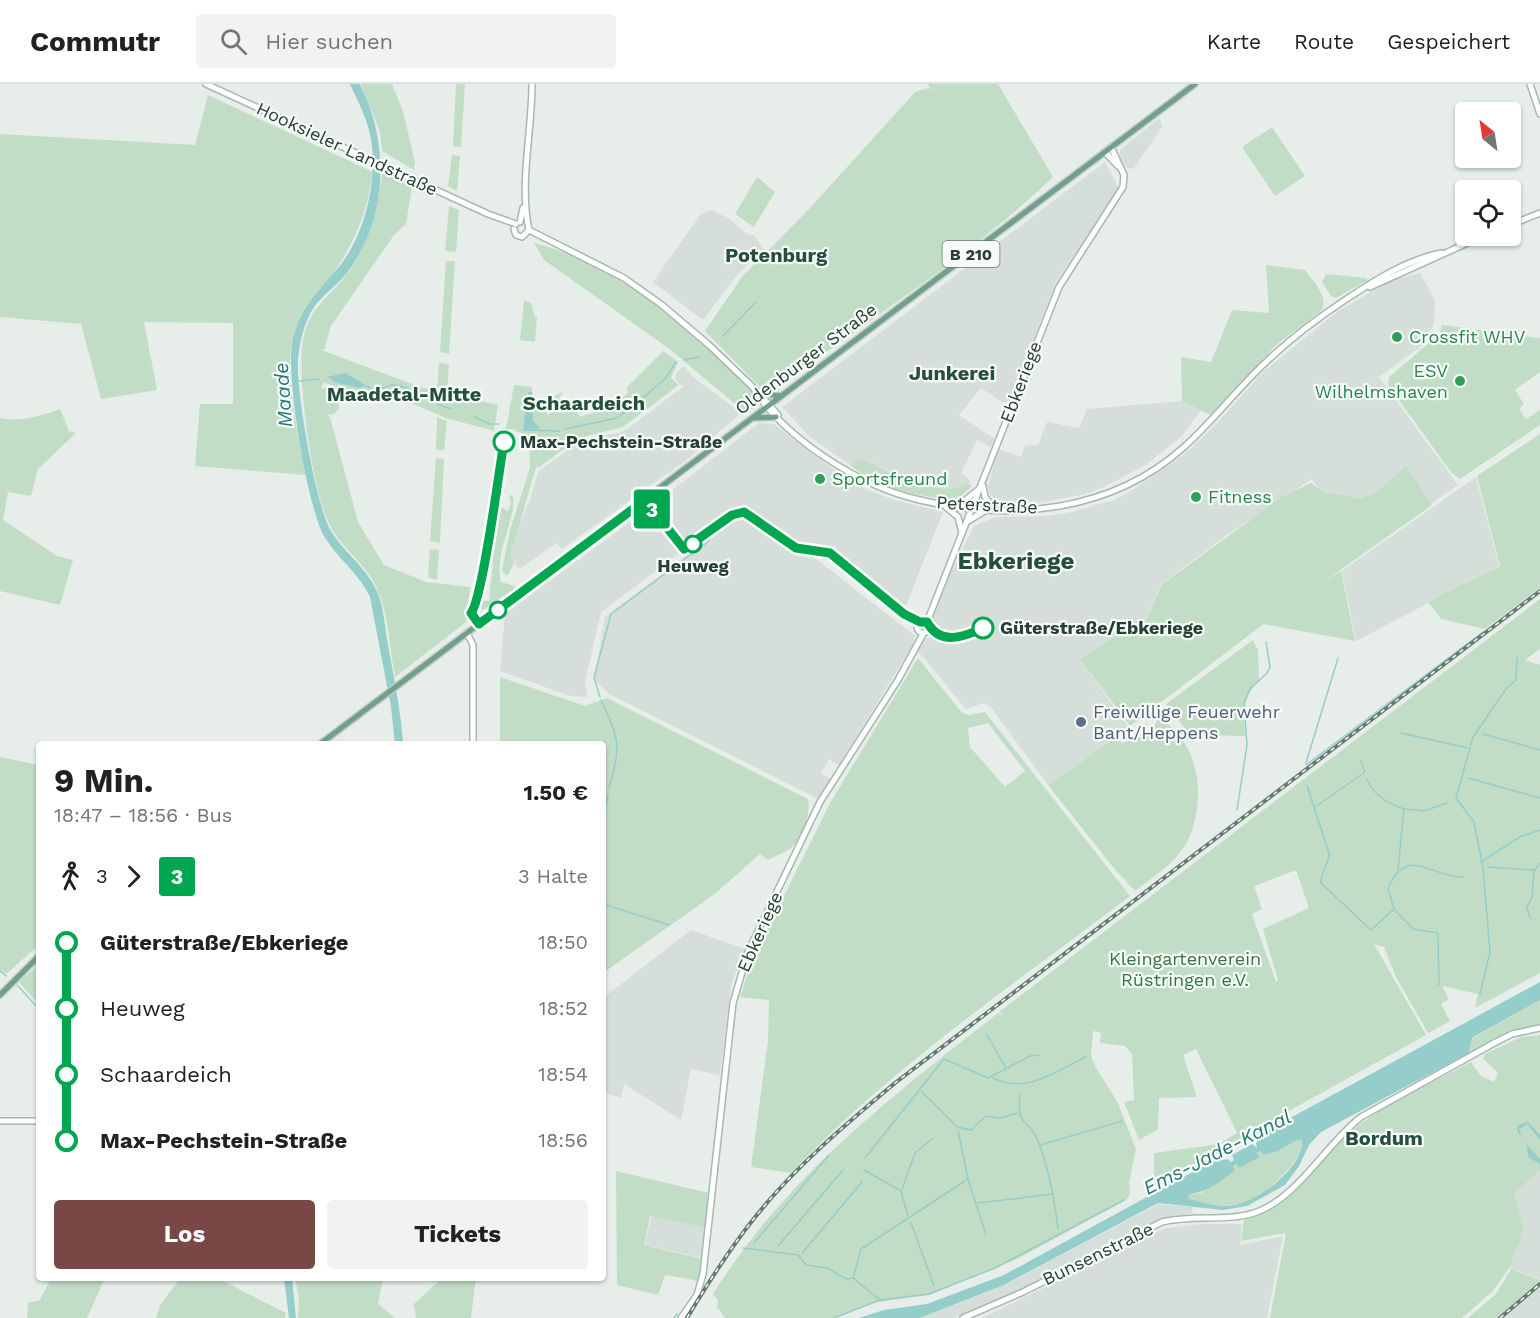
<!DOCTYPE html>
<html lang="de">
<meta charset="utf-8">
<style>
:root{--surface:#fff;--page:#f2f2f2;--text:#202124;--muted:#757577;--line:#e0e0e0;--accent:#794745}
body{margin:0;font-family:"Work Sans",sans-serif;background:var(--page);color:var(--text);height:100vh;display:flex;flex-direction:column;font-size:22px;white-space:nowrap}
*{box-sizing:border-box;margin:0}
p{font-size:20px;color:var(--muted)}
.icon{flex:none;width:33px;height:33px;fill:none;stroke:currentColor;stroke-width:2;stroke-linecap:round;stroke-linejoin:round}
.map{position:relative;flex:1;overflow:hidden}
.drawer{position:absolute;left:36px;top:657px;width:570px;height:540px;display:flex;flex-direction:column;background:var(--surface);border-radius:6px;box-shadow:0 2px 4px #0004}
.drawer>*{flex:none}
.badge{padding:0 12px;border-radius:4px;font-size:21px;line-height:39px}
.needle{width:39px;rotate:330deg}
.controls{position:absolute;left:1455px;top:18px;display:grid;gap:12px}
.controls a{display:grid;place-items:center;width:66px;height:66px;border-radius:6px;background:var(--surface);box-shadow:0 2px 4px #0004;font-size:30px}
.map>.badge{position:absolute;translate:-50% -50%;box-shadow:0 0 0 3px #fff}
.legs{display:flex;align-items:center;gap:9px;height:66px;padding:0 18px;font-size:20px}
.legs p{margin-inline-start:auto}
.head{display:flex;align-items:center;justify-content:space-between;height:102px;padding:0 18px}
h1{font-size:33px;font-weight:700;line-height:45px}
.action{display:flex;gap:12px;margin-top:auto;padding:12px 18px}
.action a{flex:1;height:69px;border-radius:6px;background:var(--accent);color:#fff;font-size:24px;font-weight:700;line-height:69px;text-align:center}
.action a+a{background:var(--page);color:var(--text)}
ul{padding:0 18px;list-style:none}
li{display:flex;align-items:center;gap:21px;height:66px;font-size:22px}
li i{display:grid;place-items:center;width:9px;height:100%;margin:0 8px;background:currentColor}
li i::after{content:'';width:15px;height:15px;margin:-8px;border:4px solid;border-radius:50%;background:var(--surface)}
li p{margin-inline-start:auto}
li:first-child i{background:linear-gradient(#0000 50%,currentColor 0)}
li:last-child i{background:linear-gradient(currentColor 50%,#0000 0)}
header{display:flex;align-items:center;gap:36px;box-sizing:border-box;height:84px;padding:0 30px;background:var(--surface);border-bottom:2px solid var(--line)}
header strong{font-size:28px}
nav{display:flex;gap:33px;margin-inline-start:auto;font-size:21px}
.search{width:420px;height:54px;background:var(--page);display:flex;align-items:center;gap:15px;box-sizing:border-box;padding:0 21px;border-radius:6px;color:var(--muted);font-size:22px}
.map>svg:first-child{display:block}
.built{fill:#d5ded8}
.green{fill:#c2ddc5;fill-rule:evenodd}
.water{fill:#95cdcb;fill-rule:evenodd}
.lines{fill:none;stroke-linecap:round;stroke-linejoin:round}
.stream{stroke:#95cdcb;stroke-width:1.5}
.secondary-casing{stroke:#a6b9af;stroke-width:8}
.primary-casing{stroke:#c3c9c6;stroke-width:8}
.secondary{stroke:#fff;stroke-width:5}
.primary{stroke:#709f8a;stroke-width:5}
.rail-casing{stroke:#627a6f;stroke-width:4}
.rail{stroke:#f7fbf8;stroke-width:1.5;stroke-dasharray:4.5;stroke-linecap:butt}
.line-1-casing{stroke:#fff;stroke-width:14}
.line-1{stroke:#00a650;stroke-width:9}
.leisure-dot{fill:#2e9e5b;stroke:#f7fbf8;stroke-width:2}
.stop-1-dot{fill:#fff;stroke:#00a650;stroke-width:3}
.service-dot{fill:#5c6f8a;stroke:#f7fbf8;stroke-width:2}
.labels{text-anchor:middle;stroke-width:4.5;stroke-linejoin:round;paint-order:stroke}
.shield{fill:#f7fbf8;stroke:#65776f;stroke-width:1.5}
.shield-label{font-size:16px;font-weight:bold;fill:#273f34}
.street-label{font-size:18px;fill:#273f34;stroke:#f7fbf8}
.leisure-label{font-size:18px;fill:#27864d;stroke:#f7fbf8;text-anchor:start}
.stop-label{font-size:18px;font-weight:bold;fill:#273f34;stroke:#f7fbf8;text-anchor:start}
.service-label{font-size:18px;fill:#4e5e75;stroke:#f7fbf8;text-anchor:start}
.park-label{font-size:18px;fill:#357242;stroke:#f7fbf8}
.neighbourhood-label{font-size:20px;font-weight:bold;fill:#254f3d;stroke:#f7fbf8}
.water-label{font-size:20px;font-style:italic;fill:#267675;stroke:#f7fbf8}
.district-label{font-size:24px;font-weight:bold;fill:#254f3d;stroke:#f7fbf8}
</style>
<header>
<strong>Commutr</strong>
<div class="search"><svg class="icon" aria-label="search" viewBox="0 0 24 24"><circle cx="10" cy="10" r="6"/><path d="M15 15l6 6"/></svg>Hier suchen</div>
<nav><a>Karte</a><a>Route</a><a>Gespeichert</a></nav>
</header>
<div class="map">
<svg width="1540" height="1234" viewBox="0 0 1540 1234">
<rect width="100%" height="100%" fill="#e7eeea"/>
<g class="built">
<path d="M1159,34L1162,42L1160,46L1134,84L1128,85L1120,74V66Z"/>
<path d="M1105,78L1118,103L1115,112L1056,198L1010,316L1003,319L981,304L959,331L995,355L991,363L977,356L961,389L971,397L959,405L940,404L909,396L861,374L850,381L810,353L782,323Z"/>
<path d="M712,126L728,134L747,150L754,151L763,165L737,191L703,236L653,198L701,130Z"/>
<path d="M1420,189L1435,216L1434,240L1423,261L1379,293L1458,401L1429,421L1379,409L1361,417L1323,412L1312,395L1227,451L1160,501L1145,540L1139,542L1132,540L1080,575L1129,644L1048,701L990,622L983,619L966,625L918,567L924,555L935,552L938,548L932,536L936,519L974,442L996,433L1047,432L1072,428L1114,416L1136,404L1186,369L1215,341L1264,287L1338,227L1392,196Z"/>
<path d="M684,282L694,294L741,329L685,377L562,465L556,459L520,485L518,484L510,473L517,445L530,416L538,388L580,357L622,348L637,338L684,302L680,301L675,294L676,288Z"/>
<path d="M1182,317L1201,326L1181,353L1147,380L1108,401L1086,410L1028,421L1000,418L990,412L988,403L998,365L1021,373L1025,362L1038,361L1047,338L1079,344L1087,325Z"/>
<path d="M759,339L774,340L851,399L894,416L943,428L904,527L834,466L795,458L749,425L740,424L601,528L585,598L588,613L570,612L500,587L505,530L645,427Z"/>
<path d="M1476,393L1499,482L1356,557L1342,487Z"/>
<path d="M739,432L746,433L792,466L811,471L915,552L912,562L839,681L829,675L821,689L831,695L820,716L608,609L594,596L605,533Z"/>
<path d="M691,846L745,865L731,901L720,991L691,985L681,1036L624,1000L621,1014L603,1008V914Z"/>
<path d="M1540,1086V1195L1509,1184L1522,1152L1523,1142L1513,1110Z"/>
<path d="M1158,1120L1193,1123L1192,1129L1164,1135L1143,1144L1017,1209L980,1224L954,1234H921L1005,1201Z"/>
<path d="M651,1132L705,1144L702,1174L645,1161Z"/>
<path d="M1202,1140H1242L1240,1161L1283,1152L1267,1234H982L1166,1144Z"/>
<path d="M1540,1201V1234H1502Z"/>
</g>
<g class="green">
<path d="M361,0H392L403,27L415,78L414,86L382,67L380,48Z"/>
<path d="M456,0H465L461,63L453,62Z"/>
<path d="M928,0H998L1053,93C969,173 870,235 776,304H761L705,247L742,193L812,122L915,8L929,4L932,7Z"/>
<path d="M208,11L373,88C366,134 353,162 326,200C317,214 301,230 295,246C282,286 298,350 306,391L195,382L200,320H233V239L144,238L157,306L101,315L81,240L0,233V50L195,61Z"/>
<path d="M1272,43L1305,92L1275,112L1242,63Z"/>
<path d="M452,71L460,72L457,107L448,102Z"/>
<path d="M382,88L412,102L406,140L394,151L331,242L324,266L316,264L420,303L498,321L494,347L446,334L404,316L332,302L324,298L321,305L328,302L338,305L339,324L334,330L326,331L330,333L358,438L384,481L426,498L470,503L466,538L395,593C390,567 389,537 380,512C371,485 348,470 333,447C313,417 296,291 303,256C309,223 329,214 347,190C369,160 378,124 382,88Z"/>
<path d="M757,93L775,108L754,143L735,130Z"/>
<path d="M449,122L459,126L456,168L445,167Z"/>
<path d="M534,159C608,176 716,254 759,318L747,330L671,266L544,176Z"/>
<path d="M446,177H455L449,270L440,268Z"/>
<path d="M1266,181L1305,186C1313,198 1330,213 1321,227L1277,260L1211,331L1182,317L1181,273L1211,278L1232,226L1269,229Z"/>
<path d="M1326,190L1366,194L1368,196L1336,214L1331,212L1322,198Z"/>
<path d="M524,216L531,219L535,233H537L535,258L520,256Z"/>
<path d="M1442,241L1540,254V288L1515,306L1524,320L1519,325L1526,335L1540,326V341L1460,395L1451,388L1388,301L1389,293L1436,253L1438,255Z"/>
<path d="M663,267L678,278L671,294L679,301L623,343L579,354L538,384L537,380L510,472L514,479L508,491H505L502,486L510,446L530,384L529,356H533L513,345H506L514,301L532,303V308H528L525,345H539L533,336L531,318L538,317L548,331L557,325L550,315L562,308L563,310L559,313L568,329L576,326L580,333L612,323L628,309L627,303Z"/>
<path d="M439,278L449,281L447,307L437,306Z"/>
<path d="M60,325L69,347L76,349L38,385L31,412L8,408L3,436L57,472L73,476L60,521L0,507V334C22,338 39,332 60,325Z"/>
<path d="M437,333L447,337L444,366H436Z"/>
<path d="M1540,350V504L1485,545L1441,535L1428,518L1500,482L1477,392Z"/>
<path d="M436,374L444,375L440,459L430,457Z"/>
<path d="M861,374C886,386 942,417 968,399L972,402L958,415C921,414 879,405 850,381Z"/>
<path d="M1406,382L1432,421L1322,499L1341,487L1355,557L1263,540L1274,532L1130,642L1080,575L1132,541L1139,543L1145,540L1161,501L1282,413L1311,399L1324,409L1345,411L1359,415L1376,409Z"/>
<path d="M512,411C520,426 493,469 501,498L515,502L513,506L483,526L478,522L479,516L489,517L493,477L486,475L496,421L508,427L511,419L509,412Z"/>
<path d="M430,465L439,466L437,496L428,493Z"/>
<path d="M1540,515V565L1525,576L1540,581V889L1475,924L1478,910L1442,902L1449,915L1441,920L1450,937L1428,949L1396,893L1384,863L1374,860L1426,951L1154,1102V1069L1219,1060L1237,1049L1196,965L1183,971L1197,1013L1159,1014L1158,1045L1139,1056L1124,1018L1134,1016L1132,970L1125,962L1100,959L1101,949L1093,947L1091,972L1096,984L1117,1017L1136,1065L1129,1099L1130,1110L1126,1116L1017,1175L929,1211L872,1219L836,1234H725L717,1223L718,1217L713,1210C787,1092 890,1014 998,929L1004,931L999,928ZM1296,786L1309,824L1263,845L1278,896L1276,898L1252,830L1262,825L1254,802Z"/>
<path d="M1253,556L1258,566L1259,596C1242,614 1244,629 1245,652L1190,651L1166,620Z"/>
<path d="M918,574L962,629L969,631L985,628L1130,812C1015,900 891,983 791,1089L751,1083L768,957L769,916L740,913L754,872L830,719ZM988,639L1025,687L1005,703L970,663L968,644Z"/>
<path d="M500,593L585,622L607,614L808,715C811,730 803,754 790,765C784,769 775,772 768,776L760,770L716,809L603,889V660H500Z"/>
<path d="M1158,634C1200,655 1207,716 1188,756C1178,777 1153,793 1135,807L1113,783L1048,701L1115,654L1122,659L1151,650Z"/>
<path d="M0,673L39,681V861L6,890L0,886Z"/>
<path d="M39,880V921L19,898Z"/>
<path d="M1540,916V941L1511,948L1469,969L1472,955Z"/>
<path d="M1540,951V1086L1514,1110L1523,1142L1522,1152L1509,1184L1493,1207L1462,1234H1270L1286,1149L1241,1157L1244,1136C1299,1125 1319,1069 1363,1038C1396,1015 1436,997 1471,978L1481,992L1494,998L1498,989L1483,975L1485,970L1521,953Z"/>
<path d="M1297,1056H1302C1303,1081 1257,1119 1235,1121C1221,1123 1201,1119 1188,1114L1190,1110L1201,1109L1235,1087L1233,1082L1236,1080L1239,1084L1259,1073L1257,1069L1260,1067L1263,1071L1278,1067Z"/>
<path d="M616,1087L709,1109L706,1144L650,1132L644,1161L702,1175L699,1197L665,1191L658,1211L617,1201Z"/>
<path d="M1511,1185L1540,1196L1538,1205L1502,1234H1468L1496,1210Z"/>
<path d="M51,1194H105L87,1234H27L28,1219L40,1216Z"/>
<path d="M180,1194H217L286,1229L285,1234H156L160,1221Z"/>
<path d="M295,1194H383L378,1220L395,1234H298L299,1215Z"/>
<path d="M442,1194H476L471,1234H416L414,1220Z"/>
</g>
<g class="water">
<path d="M350,0H360C390,60 388,134 347,189C338,200 327,208 318,218C305,233 299,259 298,278C296,307 316,422 331,447C345,470 369,485 379,512C384,527 385,545 388,561C394,594 401,627 403,660H395L391,623L370,513C359,489 337,474 324,452C307,421 286,295 292,260C297,228 318,208 338,184C365,152 378,96 371,55C368,36 358,18 350,0Z"/>
<path d="M346,289L365,301L360,304L337,299L327,293Z"/>
<path d="M528,308H532L533,336L540,345L523,346Z"/>
<path d="M1540,898V916L1472,954L1469,969L1321,1048L1309,1061L1299,1082L1285,1101L1247,1122L1223,1126L1158,1119L1004,1201L920,1234H859L884,1226L927,1220L1004,1191L1211,1078L1228,1075L1231,1078L1234,1076L1232,1071L1252,1060L1257,1064L1256,1059L1270,1045ZM1297,1056H1302C1303,1083 1263,1113 1239,1120C1226,1125 1201,1119 1188,1114L1190,1110C1209,1108 1220,1097 1235,1087L1233,1082L1236,1080L1239,1084L1260,1073L1257,1069L1260,1067L1263,1071L1278,1067Z"/>
<path d="M1528,1038L1540,1051V1056L1527,1040L1519,1045L1523,1057L1540,1075V1080L1528,1073L1527,1063L1517,1046L1518,1041Z"/>
<path d="M284,1194H292L296,1234H289Z"/>
</g>
<g class="lines">
<g class="stream">
<path d="M723,252L756,218"/>
<path d="M684,276L699,273"/>
<path d="M300,297L319,295"/>
<path d="M364,301L372,305"/>
<path d="M375,306C381,306 388,301 393,301C414,302 431,320 451,325"/>
<path d="M638,318L665,295L676,278"/>
<path d="M474,333L490,340H499"/>
<path d="M565,345L617,334L633,322"/>
<path d="M523,346L559,347"/>
<path d="M600,613L594,594L611,530L709,457"/>
<path d="M601,616C620,657 621,660 609,704"/>
<path d="M1401,649L1468,664"/>
<path d="M1483,650L1540,666"/>
<path d="M1306,679L1338,574"/>
<path d="M1306,681L1483,548"/>
<path d="M1468,694L1540,714"/>
<path d="M1367,696C1375,712 1387,719 1404,725L1398,785"/>
<path d="M1307,702L1329,769C1329,781 1321,787 1321,799L1371,846L1394,825L1413,845L1438,849L1439,901"/>
<path d="M1315,723L1365,688L1361,677"/>
<path d="M1404,725L1424,727L1447,719"/>
<path d="M1237,726L1247,661L1244,619L1250,605L1267,589L1270,583L1266,558"/>
<path d="M603,735L608,711"/>
<path d="M1481,778L1520,753L1540,746"/>
<path d="M1488,783L1535,786L1540,779"/>
<path d="M603,820L669,841"/>
<path d="M1394,825L1388,805C1406,760 1430,793 1463,793"/>
<path d="M1530,834L1527,823L1532,813L1534,786"/>
<path d="M0,887L6,892"/>
<path d="M17,901L39,925"/>
<path d="M1480,910L1490,868L1483,784L1474,738L1456,714L1473,653L1506,605L1516,596L1517,574"/>
<path d="M987,951L1006,984"/>
<path d="M993,994C1026,1011 1056,987 1086,973"/>
<path d="M921,1007L957,1043L971,1046L986,1032L1001,1034L1017,1029"/>
<path d="M1020,1010C1016,1047 1030,1032 1040,1062C1050,1090 1054,1115 1058,1144"/>
<path d="M958,1047L968,1095L986,1151"/>
<path d="M1040,1061L1122,1037"/>
<path d="M865,1074L944,975L988,994L1030,972L1039,971"/>
<path d="M864,1086L901,1107L908,1132"/>
<path d="M902,1106L915,1069L932,1055"/>
<path d="M978,1119L1053,1110"/>
<path d="M911,1139L934,1202"/>
<path d="M754,1159L829,1071"/>
<path d="M778,1162L843,1086"/>
<path d="M743,1164L798,1171L806,1181L827,1184L846,1195L853,1194L880,1216"/>
<path d="M803,1168L862,1098"/>
<path d="M853,1194L861,1165L968,1095"/>
<path d="M674,1234L677,1230"/>
<path d="M834,1234L880,1216L929,1210L995,1184L1124,1116"/>
</g>
<defs>
<g id="secondary">
<path d="M206,0L488,130L516,140"/>
<path d="M1530,0L1540,30"/>
<path d="M1105,68L1118,82"/>
<path d="M520,138L523,124"/>
<path d="M1510,141L1540,129"/>
<path d="M514,145L516,151L522,153L529,146C519,100 532,48 532,0"/>
<path d="M529,146L624,194L662,221L709,261L759,309L778,331"/>
<path d="M1370,203L1483,152"/>
<path d="M754,305C787,356 861,403 920,416C1011,438 1112,428 1184,363C1214,336 1237,305 1266,278C1291,254 1319,233 1348,214C1377,195 1407,176 1441,169"/>
<path d="M983,402L985,413L996,426"/>
<path d="M946,423L958,433L962,449"/>
<path d="M957,423L979,405"/>
<path d="M968,437L986,426"/>
<circle cx="923" cy="543" r="6"/>
<path d="M927,538L1059,203L1123,103L1124,91L1111,63"/>
<path d="M467,549L473,561V660"/>
<path d="M0,1037H39"/>
<path d="M681,1234L697,1211L703,1190L733,919L748,868L820,718L898,596L923,550"/>
<path d="M963,1234L1023,1208L1162,1138C1192,1130 1225,1138 1254,1129C1296,1116 1326,1060 1361,1033L1496,958L1512,950L1540,944"/>
</g>
<g id="primary">
<path d="M759,309L781,312"/>
<path d="M754,334L776,333"/>
<path d="M320,660L1195,0"/>
<path d="M0,911L39,872"/>
</g>
</defs>
<use href="#secondary" class="secondary-casing"/>
<use href="#primary" class="primary-casing"/>
<use href="#secondary" class="secondary"/>
<use href="#primary" class="primary"/>
<defs>
<g id="rail">
<path d="M687,1234C708,1199 730,1164 756,1132C796,1082 846,1040 895,999L1540,507"/>
<path d="M1500,1234L1540,1200"/>
</g>
</defs>
<use href="#rail" class="rail-casing"/>
<use href="#rail" class="rail"/>
</g>
<g class="lines">
<defs>
<path id="line-1" d="M504,358C499,386 483,514 471,529L479,540L645,416L684,465L732,431L744,428L796,464L830,469L904,530L920,538H927C940,562 964,553 983,544"/>
</defs>
<use href="#line-1" class="line-1-casing"/>
<use href="#line-1" class="line-1"/>
</g>
<g class="leisure-dot">
<circle cx="1397" cy="253" r="6"/>
<circle cx="1460" cy="297" r="6"/>
<circle cx="820" cy="395" r="6"/>
<circle cx="1196" cy="413" r="6"/>
</g>
<g class="stop-1-dot">
<circle cx="504" cy="358" r="10"/>
<circle cx="693" cy="460" r="8"/>
<circle cx="498" cy="526" r="8"/>
<circle cx="983" cy="544" r="10"/>
</g>
<circle class="service-dot" cx="1081" cy="638" r="6"/>
<g class="labels">
<rect class="shield" x="942.5" y="157" width="57" height="26" rx="4.5"/>
<g class="shield-label">
<text x="971" y="176">B 210</text>
</g>
<g class="street-label">
<text transform="translate(347 65) rotate(25)" y="6">Hooksieler Landstraße</text>
<text transform="translate(806 275) rotate(-37)" y="6">Oldenburger Straße</text>
<text transform="translate(1021 298) rotate(-69)" y="6">Ebkeriege</text>
<text transform="translate(987 421) rotate(3)" y="6">Peterstraße</text>
<text transform="translate(760 848) rotate(-66)" y="6">Ebkeriege</text>
<text transform="translate(1098 1170) rotate(-26)" y="6">Bunsenstraße</text>
</g>
<g class="leisure-label">
<text x="1409" y="259">Crossfit WHV</text>
<text x="1448" y="293" text-anchor="end">ESV<tspan x="1448" dy="21">Wilhelmshaven</tspan></text>
<text x="832" y="401">Sportsfreund</text>
<text x="1208" y="419">Fitness</text>
</g>
<g class="stop-label">
<text x="520" y="364">Max-Pechstein-Straße</text>
<text x="693" y="488" text-anchor="middle">Heuweg</text>
<text x="1000" y="550">Güterstraße/Ebkeriege</text>
</g>
<g class="service-label">
<text x="1093" y="634">Freiwillige Feuerwehr<tspan x="1093" dy="21">Bant/Heppens</tspan></text>
</g>
<g class="park-label">
<text x="1185" y="881">Kleingartenverein<tspan x="1185" dy="21">Rüstringen e.V.</tspan></text>
</g>
<g class="neighbourhood-label">
<text x="776" y="178">Potenburg</text>
<text x="952" y="296">Junkerei</text>
<text x="404" y="317">Maadetal-Mitte</text>
<text x="584" y="326">Schaardeich</text>
<text x="1384" y="1061">Bordum</text>
</g>
<g class="water-label">
<text transform="translate(283 311) rotate(-94)" y="7">Maade</text>
<text transform="translate(1217 1068) rotate(-27)" y="7">Ems-Jade-Kanal</text>
</g>
<g class="district-label">
<text x="1016" y="485">Ebkeriege</text>
</g>
</g>
</svg>
<div class="controls">
<a><svg class="needle" viewBox="-14 -14 28 28"><path d="M0-13l5 13h-10z" fill="#e53935"/><path d="M0 13l5-13h-10z" fill="#757577"/></svg></a>
<a><svg class="icon" aria-label="locate" viewBox="0 0 24 24"><circle cx="12" cy="12" r="6"/><path d="M12 2v4M12 18v4M2 12h4M18 12h4"/></svg></a>
</div>
<b class="badge" style="left:652px;top:425px;background:#00a650;color:#fff">3</b>
<section class="drawer">
<div class="head"><div><h1>9 Min.</h1><p>18:47 – 18:56 · Bus</p></div><b>1.50 €</b></div>
<div class="legs"><svg class="icon" aria-label="walk" viewBox="0 0 24 24"><circle cx="13" cy="4" r="2"/><path d="M13 8l-2 6 4 7M11 14l-3 7M7 12l3-4h3l4 4"/></svg>3<svg class="icon" aria-label="forward" viewBox="0 0 24 24"><path d="M9 5l7 7-7 7"/></svg><b class="badge" style="background:#00a650;color:#fff">3</b><p>3 Halte</p></div>
<ul>
<li><i style="color:#00a650"></i><b>Güterstraße/Ebkeriege</b><p>18:50</p></li>
<li><i style="color:#00a650"></i><span>Heuweg</span><p>18:52</p></li>
<li><i style="color:#00a650"></i><span>Schaardeich</span><p>18:54</p></li>
<li><i style="color:#00a650"></i><b>Max-Pechstein-Straße</b><p>18:56</p></li>
</ul>
<div class="action"><a>Los</a><a>Tickets</a></div>
</section>
</div>
